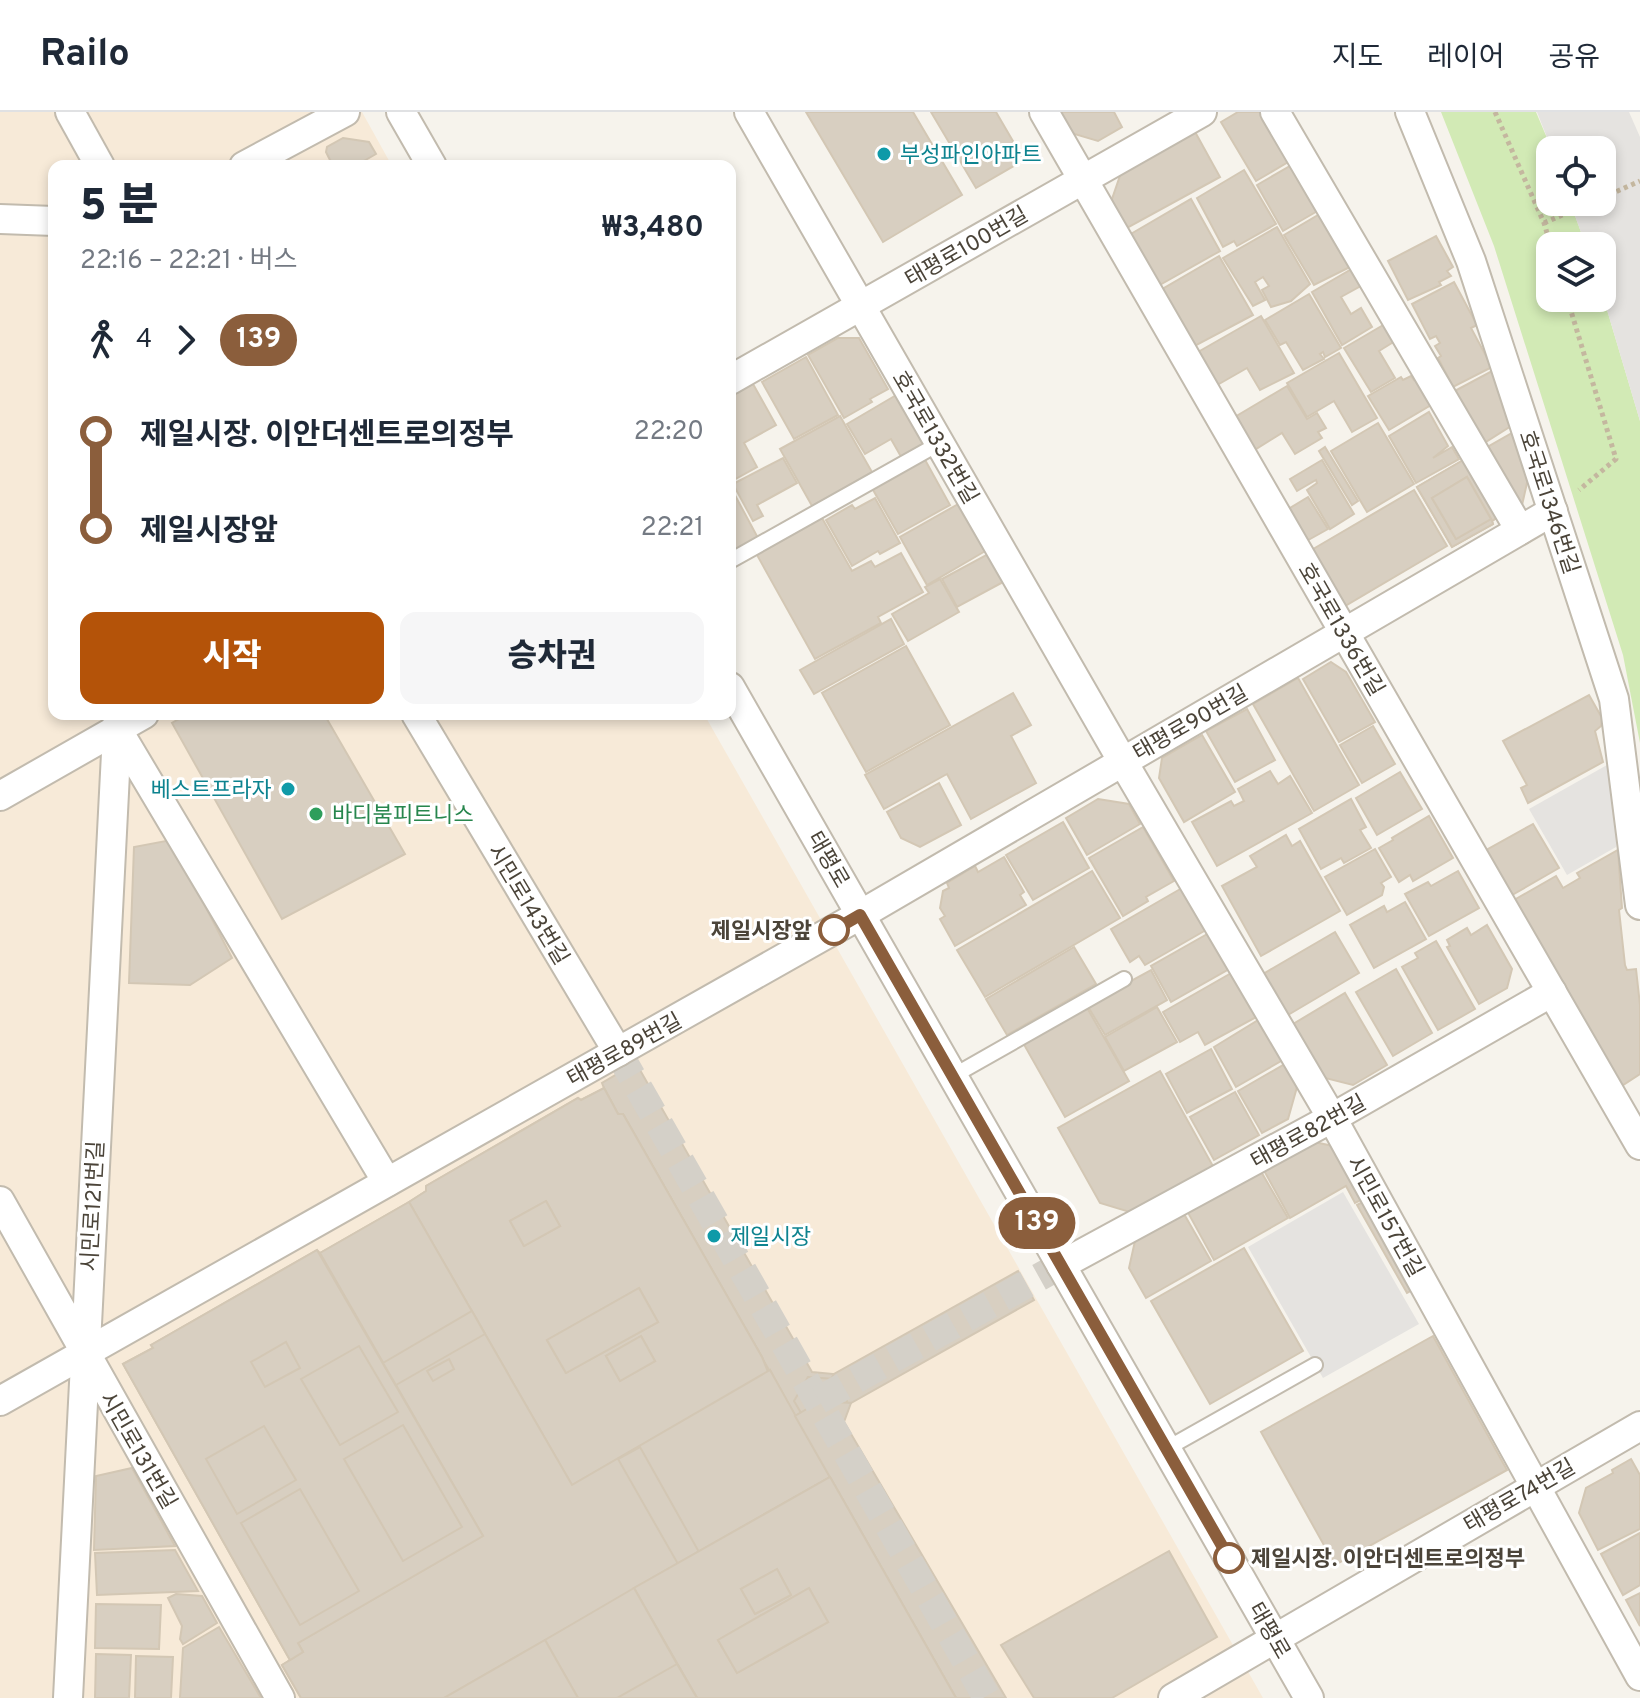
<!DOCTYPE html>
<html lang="ko">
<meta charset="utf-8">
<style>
:root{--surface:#fff;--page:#f6f6f7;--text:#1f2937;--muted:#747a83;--line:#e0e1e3;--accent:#b45309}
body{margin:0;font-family:Overpass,"Noto Sans KR",sans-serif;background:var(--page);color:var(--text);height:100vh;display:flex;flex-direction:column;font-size:30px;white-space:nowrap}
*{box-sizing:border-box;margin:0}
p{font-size:26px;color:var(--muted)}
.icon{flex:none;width:44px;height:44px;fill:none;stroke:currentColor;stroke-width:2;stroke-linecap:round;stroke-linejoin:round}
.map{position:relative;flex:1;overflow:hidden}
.panel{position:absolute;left:48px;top:48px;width:688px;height:560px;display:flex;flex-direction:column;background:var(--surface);border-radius:16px;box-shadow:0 4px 12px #0003}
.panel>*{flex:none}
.badge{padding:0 16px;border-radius:26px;font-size:28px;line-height:52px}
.tools{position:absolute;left:1536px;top:24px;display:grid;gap:16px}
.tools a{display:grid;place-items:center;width:80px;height:80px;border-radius:16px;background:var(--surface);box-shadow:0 4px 12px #0003;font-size:40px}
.map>.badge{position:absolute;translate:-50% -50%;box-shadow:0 0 0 4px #fff}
.legs{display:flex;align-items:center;gap:12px;height:88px;padding:0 32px;font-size:26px}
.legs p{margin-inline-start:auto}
.head{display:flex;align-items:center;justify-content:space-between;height:136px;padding:0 32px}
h1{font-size:44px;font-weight:800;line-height:60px}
.action{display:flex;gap:16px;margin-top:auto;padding:16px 32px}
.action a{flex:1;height:92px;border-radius:16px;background:var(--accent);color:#fff;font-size:32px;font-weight:800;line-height:92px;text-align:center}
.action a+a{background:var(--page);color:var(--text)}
ul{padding:0 32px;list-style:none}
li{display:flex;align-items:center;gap:28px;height:96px;font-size:30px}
li i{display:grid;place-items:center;width:12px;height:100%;margin:0 10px;background:currentColor}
li i::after{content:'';width:20px;height:20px;margin:-10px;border:6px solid;border-radius:50%;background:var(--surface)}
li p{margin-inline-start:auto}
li:first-child i{background:linear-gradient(#0000 50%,currentColor 0)}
li:last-child i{background:linear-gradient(currentColor 50%,#0000 0)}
header{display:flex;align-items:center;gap:48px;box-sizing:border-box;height:112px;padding:0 40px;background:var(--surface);border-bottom:2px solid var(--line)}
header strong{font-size:38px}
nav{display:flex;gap:44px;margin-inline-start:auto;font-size:28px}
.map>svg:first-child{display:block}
.commercial{fill:#f7ead8}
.green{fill:#d2eab5}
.parking{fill:#e5e3e0}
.building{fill:#d8cfc1;stroke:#d3c7b4;stroke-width:2;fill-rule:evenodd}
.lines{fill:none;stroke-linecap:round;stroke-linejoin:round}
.street-tunnel{stroke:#d4d0c8;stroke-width:28;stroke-dasharray:28 14;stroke-linecap:butt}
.lane-casing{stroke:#c2bbae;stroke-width:18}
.street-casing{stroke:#c2bbae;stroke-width:32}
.path{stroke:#c4b79f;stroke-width:5;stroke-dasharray:4 4;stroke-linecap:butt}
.lane{stroke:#fff;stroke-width:14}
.street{stroke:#fff;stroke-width:28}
.line-1-casing{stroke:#fff;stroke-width:18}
.line-1{stroke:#8b5e3c;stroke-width:12}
.culture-dot{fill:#0f9aa8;stroke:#fff;stroke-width:3}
.leisure-dot{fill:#2e9e5b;stroke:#fff;stroke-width:3}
.stop-1-dot{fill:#fff;stroke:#8b5e3c;stroke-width:4}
.labels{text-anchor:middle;stroke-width:6;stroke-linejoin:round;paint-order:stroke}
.culture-label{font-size:22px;fill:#0d838f;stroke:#fff;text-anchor:start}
.street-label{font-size:22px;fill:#4b4439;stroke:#fff}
.leisure-label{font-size:22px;fill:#27864d;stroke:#fff;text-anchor:start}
.stop-label{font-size:22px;font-weight:bold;fill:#4b4439;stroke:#fff;text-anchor:end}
</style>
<header>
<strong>Railo</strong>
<nav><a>지도</a><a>레이어</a><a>공유</a></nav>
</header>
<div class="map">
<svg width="1640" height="1586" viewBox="0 0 1640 1586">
<rect width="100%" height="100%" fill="#f6f3ec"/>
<path class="commercial" d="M0,0H362L392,54H54V602H704L1263,1586H0Z"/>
<path class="green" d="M1441,0H1536L1552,38L1550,90H1570L1586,134H1550V186H1602V181L1640,309V631L1623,543L1494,134Z"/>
<g class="parking">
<path d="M1537,0H1629L1640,25V309L1602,181V134H1586L1570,90H1602V38H1552Z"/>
<path d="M1607,653L1617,711L1616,735L1567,763L1529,697Z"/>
<path d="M1343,1080L1419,1212L1323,1266L1248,1135Z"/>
</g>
<g class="building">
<path d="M806,0H913L962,83L883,130Z"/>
<path d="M931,0H996L1024,48L976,76Z"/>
<path d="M1059,0H1114L1122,15L1098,29L1071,21Z"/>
<path d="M1238,0H1261L1290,49L1256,69L1221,10Z"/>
<path d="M1194,18L1220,65L1127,116L1111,90L1122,58Z"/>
<path d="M343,26L369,30L376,42L355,54H333L326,40L327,35Z"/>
<path d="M1295,51L1321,97L1283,119L1257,73Z"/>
<path d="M1244,58L1276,112L1237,134L1234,129L1223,135L1197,86Z"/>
<path d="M1191,87L1220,139L1158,174L1129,123Z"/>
<path d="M1325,99L1352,154L1314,173L1284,123Z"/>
<path d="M1277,115L1310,172L1291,189L1271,195L1262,178L1269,174L1263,165L1255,170L1265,188L1253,194L1223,146Z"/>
<path d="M1436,124L1453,155L1447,159L1451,164L1439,170L1441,173L1408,188L1388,149Z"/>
<path d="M1219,144L1253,203L1189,237L1159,179Z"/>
<path d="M1357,154L1366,171L1341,185L1351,202L1361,196L1372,215L1342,233L1312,180Z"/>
<path d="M1454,170L1477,213L1471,216L1492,255L1453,275L1438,246L1441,244L1435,234L1440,231L1436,224L1430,227L1412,192Z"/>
<path d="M1309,182L1341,236L1325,245L1323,240L1320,242L1324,247L1303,258L1286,230L1280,233L1265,208Z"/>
<path d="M1261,204L1294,261L1260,278L1247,256L1212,276L1191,244Z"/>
<path d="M1390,209L1400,226L1379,239L1395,266L1371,280L1344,236Z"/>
<path d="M838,226H859L888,277L870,287L872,290L844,306L808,243Z"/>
<path d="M1339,241L1377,306L1352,320L1334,289L1307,305L1287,271Z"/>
<path d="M806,245L838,303L794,327L762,270Z"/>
<path d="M1494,258L1511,314L1481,333L1451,281Z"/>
<path d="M1411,264L1414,268L1418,266L1431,288L1428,290L1431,293L1389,318L1368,284L1401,265L1403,268Z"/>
<path d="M753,272L776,313L744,331L757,355L730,370V285Z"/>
<path d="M1287,274L1307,307L1317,301L1326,316L1318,320L1322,326L1295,342L1282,321L1248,342L1228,309Z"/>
<path d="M898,282L928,333L903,348L891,327L865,342L847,312Z"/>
<path d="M1429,300L1448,334L1433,346L1452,335L1459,347L1416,371L1389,324Z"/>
<path d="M840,304L872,360L812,394L780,337Z"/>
<path d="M1378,311L1414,372L1367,400L1331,339Z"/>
<path d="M1512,321L1529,362L1520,402L1484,337Z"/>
<path d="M1325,335L1358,389L1352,393L1319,339Z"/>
<path d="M783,346L797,371L757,393L763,404L753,409L733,372Z"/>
<path d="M924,346L950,393L898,422L872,376Z"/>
<path d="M1465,347L1498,405L1492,409L1493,412L1452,435L1417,375Z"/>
<path d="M1465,347L1498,405L1492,409L1493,412L1452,435L1417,375Z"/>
<path d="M1322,348L1354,402L1330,417L1307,378L1317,371L1316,368L1297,379L1290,367Z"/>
<path d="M1467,365L1491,407L1456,427L1432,386Z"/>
<path d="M1467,365L1491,407L1456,427L1432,386Z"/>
<path d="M730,374L758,426L731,440L730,439Z"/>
<path d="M1414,378L1447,434L1345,494L1338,490L1308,440Z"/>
<path d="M1308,385L1328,417L1303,431L1285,399Z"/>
<path d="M875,386L900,431L880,442L878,439L852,454L826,408L852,393L855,397Z"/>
<path d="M960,391L987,438L927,473L900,425Z"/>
<path d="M822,406L852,459L871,449L875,455L901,441L923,480L878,505L881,511L815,547L757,443Z"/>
<path d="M990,441L1005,469L957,495L942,467Z"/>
<path d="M940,467L959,500L908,529L892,502L929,481L925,475Z"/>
<path d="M891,507L904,532L814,582L800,558Z"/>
<path d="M906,534L950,613L866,660L822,581Z"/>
<path d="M1331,550L1346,560L1375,610L1339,630L1303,567Z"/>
<path d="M1298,566L1359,673L1314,699L1253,592Z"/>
<path d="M1013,581L1031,613L1011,624L1036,671L971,707L947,662L884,697L865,663Z"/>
<path d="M1589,583L1602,606L1601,614L1595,619L1603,650L1528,691L1521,676L1527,673L1503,629Z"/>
<path d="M1247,597L1275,648L1235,670L1206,619Z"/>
<path d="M188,602H324L405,742L282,807L172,611Z"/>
<path d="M1373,614L1395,652L1362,671L1340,633Z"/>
<path d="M1202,623L1235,680L1184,710L1159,666L1162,646Z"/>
<path d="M1270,659L1278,672L1290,664L1312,701L1217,754L1192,710L1231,689L1234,694L1244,689L1238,677Z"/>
<path d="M1400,660L1422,697L1377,723L1356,686Z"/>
<path d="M939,671L961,713L920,735L901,726L887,700Z"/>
<path d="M1098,687L1129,692L1140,712L1087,743L1066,706Z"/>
<path d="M1351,687L1366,715L1360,718L1371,736L1344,751L1341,746L1321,757L1299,717Z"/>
<path d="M1429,704L1453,746L1413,769L1410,763L1399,770L1379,736L1393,728L1392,726Z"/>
<path d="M1063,710L1089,756L1033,788L1006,743Z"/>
<path d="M1533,712L1559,756L1507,786L1481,741Z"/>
<path d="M1143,715L1174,769L1146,785L1148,789L1123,804L1089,746Z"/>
<path d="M1286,723L1292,734L1300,729L1340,799L1261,844L1222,774L1257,755L1250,744Z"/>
<path d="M171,728L232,846L190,873L129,871L134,735Z"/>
<path d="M1375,737L1391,765L1381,771L1384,775L1382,783L1347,803L1325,765Z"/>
<path d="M1618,738L1622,796L1619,798L1625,853L1627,858L1636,857L1640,893V962L1620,975L1507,792L1556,764L1563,776L1580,766L1577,761Z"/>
<path d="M1004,745L1024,780L1020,783L1026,793L955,834L940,807L945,804L940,796L943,779L949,776L947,771L975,754L978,760Z"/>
<path d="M1092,759L1120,806L985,885L957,838Z"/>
<path d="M1458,759L1479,796L1429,824L1405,782L1428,770L1431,774Z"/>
<path d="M1182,776L1206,818L1145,853L1139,844L1130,850L1111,817Z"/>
<path d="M1405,790L1426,827L1374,856L1350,813L1384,794L1387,800Z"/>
<path d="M1487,813L1512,857L1507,876L1479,892L1447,835L1450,834L1447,828L1467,816L1471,823Z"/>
<path d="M1335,820L1359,861L1288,903L1263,862Z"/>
<path d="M1209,821L1229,857L1171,890L1151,854Z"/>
<path d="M1436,829L1475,897L1438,918L1402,855L1418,846L1415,841Z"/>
<path d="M1074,835L1096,872L1007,923L986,887Z"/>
<path d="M1396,857L1432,921L1393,944L1356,880Z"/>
<path d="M1151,858L1167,888L1105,923L1087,893Z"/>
<path d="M1233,860L1258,904L1205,933L1198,920L1180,930L1163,900Z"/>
<path d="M1345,881L1387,953L1353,973L1325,966L1293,912Z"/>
<path d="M1086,894L1129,969L1065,1005L1022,929Z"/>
<path d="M1157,895L1177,930L1124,959L1105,925Z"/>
<path d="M1260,907L1283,948L1236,975L1214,935Z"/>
<path d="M1211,937L1232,977L1187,1001L1166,962Z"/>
<path d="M636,951L812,1260L834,1262L820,1289L795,1304L770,1258L768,1260L762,1245L623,1002H618L604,976L602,971Z"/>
<path d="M1285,952L1297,975L1288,1007L1262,1021L1238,979Z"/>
<path d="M1160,959L1214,1056L1133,1101L1100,1091L1058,1016Z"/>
<path d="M604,976L618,1002H623L830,1365L698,1439L640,1335L618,1347L677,1451L634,1476L677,1552L617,1586H578L545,1528L578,1586H572L543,1535L455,1586H301L282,1553L290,1548L123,1252L153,1236L151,1233L317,1138L320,1141L409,1090L426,1079V1074L578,986L581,988ZM602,981L762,1261L573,1367L413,1089ZM286,1230L300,1256L265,1275L251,1250ZM359,1234L398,1300L340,1333L301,1267ZM403,1313L462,1415L403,1449L344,1347ZM264,1314L296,1368L237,1402L206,1347ZM300,1377L359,1479L300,1513L241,1411Z"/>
<path d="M604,976L618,1002H623L762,1245L768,1260L572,1373L409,1090L426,1079V1074L578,986L581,988Z"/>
<path d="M1235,980L1259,1023L1214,1048L1190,1005Z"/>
<path d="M1305,1028L1342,1036L1369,1084L1355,1091L1346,1074L1290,1106L1261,1053Z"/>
<path d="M1259,1056L1288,1106L1214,1148L1186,1097Z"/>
<path d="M1370,1086L1420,1174L1407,1181L1357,1093Z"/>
<path d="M546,1089L560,1114L524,1134L510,1109Z"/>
<path d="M546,1089L560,1114L524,1134L510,1109Z"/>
<path d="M409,1090L572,1373L770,1258L830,1365L444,1586H301L282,1553L303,1540L298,1531L483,1424L320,1141Z"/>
<path d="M1184,1102L1211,1149L1146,1186L1129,1156L1135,1129Z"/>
<path d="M1244,1136L1303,1239L1210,1292L1151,1189Z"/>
<path d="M317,1138L483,1424L298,1531L303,1540L290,1548L123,1252L153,1236L151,1233Z"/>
<path d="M1018,1159L1034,1188L851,1291L820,1289L834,1262Z"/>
<path d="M639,1176L658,1210L566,1261L547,1228Z"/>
<path d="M639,1176L658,1210L566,1261L547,1228Z"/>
<path d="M472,1199L485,1222L396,1273L383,1251Z"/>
<path d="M641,1224L655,1249L620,1269L606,1244Z"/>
<path d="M641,1224L655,1249L620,1269L606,1244Z"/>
<path d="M1433,1224L1507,1358L1335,1453L1261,1320Z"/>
<path d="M286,1230L300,1256L265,1275L251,1250Z"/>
<path d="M359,1234L398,1300L340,1333L301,1267Z"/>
<path d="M449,1247L454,1257L433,1269L427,1259Z"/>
<path d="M808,1265L834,1267L847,1289L835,1313L807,1311L794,1289Z"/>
<path d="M820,1289L851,1291L844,1310L1006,1586H956L795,1304Z"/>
<path d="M403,1313L462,1415L403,1449L344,1347Z"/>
<path d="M264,1314L296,1368L237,1402L206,1347Z"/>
<path d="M640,1335L699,1440L678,1452L618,1347Z"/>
<path d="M1631,1347L1640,1363V1417L1598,1438L1579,1401L1586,1376L1613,1361L1612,1358Z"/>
<path d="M132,1356L175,1434L94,1438L96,1364Z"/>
<path d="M830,1365L956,1586H953L829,1370L639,1478L701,1586H697L634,1476Z"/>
<path d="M830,1365L956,1586H697L634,1476Z"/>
<path d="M300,1377L359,1479L300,1513L241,1411Z"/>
<path d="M1640,1421V1473L1623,1483L1601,1442Z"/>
<path d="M175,1438L198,1479L97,1483L95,1441Z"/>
<path d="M1169,1439L1217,1525L1112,1586H1034L1001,1533Z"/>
<path d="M777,1457L791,1483L755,1502L741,1477Z"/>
<path d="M777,1457L791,1483L755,1502L741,1477Z"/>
<path d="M634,1476L677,1552L697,1586H578L545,1528Z"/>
<path d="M809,1476L828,1510L737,1561L718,1528Z"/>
<path d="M809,1476L828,1510L737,1561L718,1528Z"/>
<path d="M1640,1481V1514L1626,1488Z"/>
<path d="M176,1482L202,1484L217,1511L183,1532L180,1527L182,1514L168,1486Z"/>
<path d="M96,1492L161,1493L159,1537L95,1536Z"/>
<path d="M219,1515L261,1586H180L183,1536Z"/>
<path d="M545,1528L578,1586H444Z"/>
<path d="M96,1542L131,1543L129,1586H95Z"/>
<path d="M136,1544L173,1545L171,1586H135Z"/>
<path d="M677,1552L697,1586H617Z"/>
</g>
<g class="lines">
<g class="street-tunnel">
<path d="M618,940L987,1586"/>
<path d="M819,1288L1061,1153"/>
</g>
<defs>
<g id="lane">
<path d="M730,449L940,331"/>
<path d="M953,964L1124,867"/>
<path d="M1166,1337L1315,1253"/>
</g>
<g id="street">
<path d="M70,0L100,54"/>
<path d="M401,0L432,54"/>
<path d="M749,0L1123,650L1332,1006L1640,1564"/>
<path d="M1044,0L1640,1033"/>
<path d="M1275,0L1520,418"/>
<path d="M1410,0L1471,149L1614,587L1640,793"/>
<path d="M244,54L345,0"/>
<path d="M0,107L54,109"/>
<path d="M730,268L1202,0"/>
<path d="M730,575L1309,1586"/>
<path d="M416,602L618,940"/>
<path d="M117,617L387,1070"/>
<path d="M0,684L144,602"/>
<path d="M0,1089L280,1586"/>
<path d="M1061,1153L1332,1006L1552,880"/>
<path d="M0,1289L860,803L1553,399"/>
<path d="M68,1586L118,602"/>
<path d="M1173,1586L1640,1314"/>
</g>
</defs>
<use href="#lane" class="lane-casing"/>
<use href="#street" class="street-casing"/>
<g class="path">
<path d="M1495,0L1544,111L1551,134"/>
<path d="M1602,86L1640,69"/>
<path d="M1544,111L1592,90"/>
<path d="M1567,186L1616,347L1579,378"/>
</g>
<use href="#lane" class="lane"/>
<use href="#street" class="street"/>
</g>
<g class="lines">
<defs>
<path id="line-1" d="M834,818L860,803L1229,1446"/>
</defs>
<use href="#line-1" class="line-1-casing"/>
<use href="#line-1" class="line-1"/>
</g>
<g class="culture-dot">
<circle cx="884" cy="42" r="8"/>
<circle cx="288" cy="677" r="8"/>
<circle cx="714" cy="1124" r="8"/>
</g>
<circle class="leisure-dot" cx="316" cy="702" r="8"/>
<g class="stop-1-dot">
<circle cx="834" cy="818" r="14"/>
<circle cx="1229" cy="1446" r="14"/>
</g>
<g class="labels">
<g class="culture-label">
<text x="900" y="50">부성파인아파트</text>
<text x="272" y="685" text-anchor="end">베스트프라자</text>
<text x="730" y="1132">제일시장</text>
</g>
<g class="street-label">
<text transform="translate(966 134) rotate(-30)" y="8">태평로100번길</text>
<text transform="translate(936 325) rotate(60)" y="8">호국로1332번길</text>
<text transform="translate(1550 390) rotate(72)" y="8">호국로1346번길</text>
<text transform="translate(1342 517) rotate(60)" y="8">호국로1336번길</text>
<text transform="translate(1190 610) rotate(-30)" y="8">태평로90번길</text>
<text transform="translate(829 747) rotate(60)" y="8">태평로</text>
<text transform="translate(529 792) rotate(59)" y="8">시민로143번길</text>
<text transform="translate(624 937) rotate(-29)" y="8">태평로89번길</text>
<text transform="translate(1308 1019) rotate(-29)" y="8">태평로82번길</text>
<text transform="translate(92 1094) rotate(-87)" y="8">시민로121번길</text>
<text transform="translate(1386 1104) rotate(61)" y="8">시민로157번길</text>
<text transform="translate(139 1338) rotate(60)" y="8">시민로131번길</text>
<text transform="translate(1519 1383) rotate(-30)" y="8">태평로74번길</text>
<text transform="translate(1270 1518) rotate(60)" y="8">태평로</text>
</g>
<g class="leisure-label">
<text x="332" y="710">바디붐피트니스</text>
</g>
<g class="stop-label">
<text x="812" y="826">제일시장앞</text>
<text x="1251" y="1454" text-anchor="start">제일시장. 이안더센트로의정부</text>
</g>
</g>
</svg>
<div class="tools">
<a><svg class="icon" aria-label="locate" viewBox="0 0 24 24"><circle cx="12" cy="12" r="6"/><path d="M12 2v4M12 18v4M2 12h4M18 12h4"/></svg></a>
<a><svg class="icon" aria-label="layers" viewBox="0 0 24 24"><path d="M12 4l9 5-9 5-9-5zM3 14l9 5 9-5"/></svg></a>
</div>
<b class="badge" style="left:1037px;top:1111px;background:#8b5e3c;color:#fff">139</b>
<section class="panel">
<div class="head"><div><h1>5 분</h1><p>22:16 – 22:21 · 버스</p></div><b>₩3,480</b></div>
<div class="legs"><svg class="icon" aria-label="walk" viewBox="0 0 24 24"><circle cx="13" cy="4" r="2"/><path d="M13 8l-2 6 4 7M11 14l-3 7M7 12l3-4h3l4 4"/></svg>4<svg class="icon" aria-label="forward" viewBox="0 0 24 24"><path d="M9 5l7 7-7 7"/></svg><b class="badge" style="background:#8b5e3c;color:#fff">139</b></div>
<ul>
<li><i style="color:#8b5e3c"></i><b>제일시장. 이안더센트로의정부</b><p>22:20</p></li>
<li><i style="color:#8b5e3c"></i><b>제일시장앞</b><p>22:21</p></li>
</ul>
<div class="action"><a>시작</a><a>승차권</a></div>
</section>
</div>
